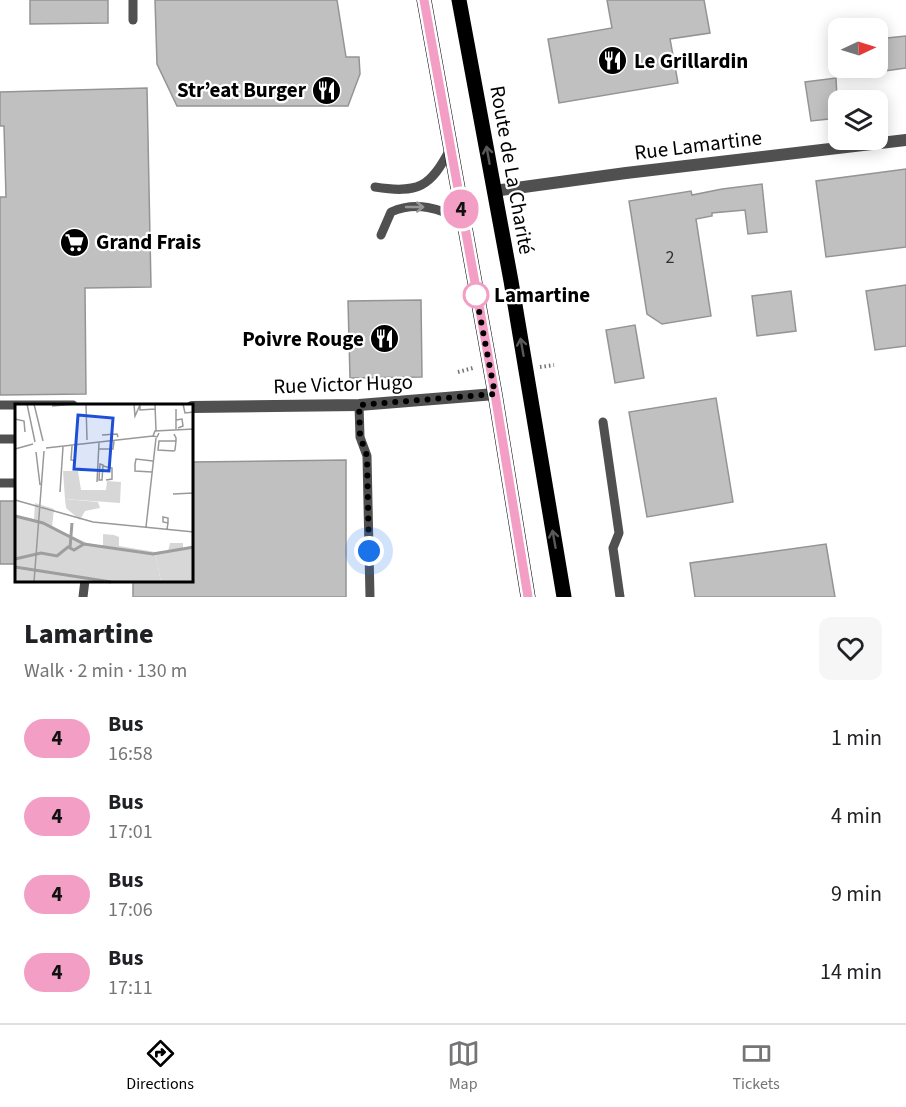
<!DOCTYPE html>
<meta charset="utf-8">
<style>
:root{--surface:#fff;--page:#f6f6f6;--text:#202124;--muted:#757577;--line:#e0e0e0;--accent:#000}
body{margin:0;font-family:"Source Sans 3",sans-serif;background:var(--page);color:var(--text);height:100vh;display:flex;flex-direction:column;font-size:22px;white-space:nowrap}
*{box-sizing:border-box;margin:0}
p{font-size:20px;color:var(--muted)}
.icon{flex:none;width:33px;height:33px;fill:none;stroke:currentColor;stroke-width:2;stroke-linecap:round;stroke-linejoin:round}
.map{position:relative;height:597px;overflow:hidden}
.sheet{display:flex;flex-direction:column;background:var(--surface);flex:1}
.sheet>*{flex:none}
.badge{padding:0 12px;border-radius:20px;font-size:21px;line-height:39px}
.needle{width:39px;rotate:86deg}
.controls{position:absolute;left:828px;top:18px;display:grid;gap:12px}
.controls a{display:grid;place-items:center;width:60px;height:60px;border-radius:12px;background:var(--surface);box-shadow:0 3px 15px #0003;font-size:30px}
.you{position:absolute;width:30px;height:30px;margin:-15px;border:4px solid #fff;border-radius:50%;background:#1a73e8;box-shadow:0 0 0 9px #1a73e833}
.map>.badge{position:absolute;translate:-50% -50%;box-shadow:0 0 0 3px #fff}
.round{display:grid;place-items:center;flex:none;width:63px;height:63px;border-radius:12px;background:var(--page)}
.headline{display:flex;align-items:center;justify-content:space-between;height:102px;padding:0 24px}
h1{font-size:28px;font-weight:800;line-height:45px}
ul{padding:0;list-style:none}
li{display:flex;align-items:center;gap:18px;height:78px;padding:0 24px}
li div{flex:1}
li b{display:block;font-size:22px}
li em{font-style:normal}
li .badge{min-width:66px;font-weight:700;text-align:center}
.menu{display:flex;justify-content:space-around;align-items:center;height:84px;border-top:2px solid var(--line);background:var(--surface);font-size:16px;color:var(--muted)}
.menu a{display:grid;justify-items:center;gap:3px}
.menu .selected{color:var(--accent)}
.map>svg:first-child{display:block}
.building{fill:#c0c0c0;stroke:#949494;stroke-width:1.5}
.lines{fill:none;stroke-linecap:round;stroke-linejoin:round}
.path{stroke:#727272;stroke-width:4;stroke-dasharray:1.5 3;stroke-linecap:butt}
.service{stroke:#505050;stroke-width:9}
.minor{stroke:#505050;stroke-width:12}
.primary{stroke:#000;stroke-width:15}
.oneway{stroke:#595959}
.oneway2{stroke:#969696}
.line-casing{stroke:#fff;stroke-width:14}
.line{stroke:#f39fc5;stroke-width:9}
.walk{stroke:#000;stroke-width:6;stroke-dasharray:0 10.8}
.stop-dot{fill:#fff;stroke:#f39fc5;stroke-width:3}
.labels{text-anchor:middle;stroke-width:4.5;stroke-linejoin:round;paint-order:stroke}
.number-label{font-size:18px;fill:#303030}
.poi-label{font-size:21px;font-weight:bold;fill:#000;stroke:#fff;text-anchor:start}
.street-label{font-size:21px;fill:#000;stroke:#fff}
.stop-label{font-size:21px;font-weight:bold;fill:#000;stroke:#fff;text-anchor:start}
.inset-river{fill:none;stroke:#9e9e9e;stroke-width:3}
.inset-road{fill:none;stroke:#999;stroke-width:1.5}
.view{fill:#1d4ed8;fill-opacity:0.15;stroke:#1d4ed8;stroke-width:3}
.inset-edge{fill:none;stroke:#000;stroke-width:3}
</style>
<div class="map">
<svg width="906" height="597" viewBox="0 0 906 597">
<rect width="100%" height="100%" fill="#fff"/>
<g class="building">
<path d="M30,0H108V23L30,24Z"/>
<path d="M155,0H337L346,57H359L360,74L348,106H177L157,64Z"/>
<path d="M607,0H704L710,33L670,39L678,83L559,103L548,39L612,28Z"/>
<path d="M906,36V68L878,72V39Z"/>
<path d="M836,78L838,118L811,121L805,82Z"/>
<path d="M147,88L151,287L85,288L86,394L0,395V197H6L4,126H0V92Z"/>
<path d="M906,169V247L826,257L816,181Z"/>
<path d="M762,184L767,232L748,234L745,210L712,213V216L696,219L711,316L662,324L647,314L629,201L691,191L692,195L722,189Z"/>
<path d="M906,285V346L875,350L866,291Z"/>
<path d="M791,291L796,331L757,336L752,296Z"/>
<path d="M421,300L422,377L350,378L348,301Z"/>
<path d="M635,325L644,378L615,383L606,330Z"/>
<path d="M716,398L733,502L647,517L629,412Z"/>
<path d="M346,460V597H133V580H192V462Z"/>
<rect x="0" y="501" width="16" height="63"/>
<path d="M826,544L835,597H695L690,563Z"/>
</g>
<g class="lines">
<g class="path">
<path d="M540,367L554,365"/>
<path d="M458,372L473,368"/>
</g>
<g class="service">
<path d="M133,20V0"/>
<path d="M375,187C418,194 431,187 450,149"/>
<path d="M381,235L391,212C416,201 440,208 463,221"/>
<path d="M0,405H73"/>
<path d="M359,405L360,437L367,456L370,597"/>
<path d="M603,422L619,533L613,548L620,597"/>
<path d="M0,439H16"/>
<path d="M0,483H16"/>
<path d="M83,597L85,580"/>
</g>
<g class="minor">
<path d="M494,191L626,173L906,140"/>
<path d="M192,407L359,405L495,394"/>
</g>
<g class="primary">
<path d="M424,0L495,394L528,597"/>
<path d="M459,0L511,281L564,597"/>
</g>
</g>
<defs><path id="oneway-shaft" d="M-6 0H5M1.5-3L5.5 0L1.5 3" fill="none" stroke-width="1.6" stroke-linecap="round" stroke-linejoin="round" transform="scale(1.5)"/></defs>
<g class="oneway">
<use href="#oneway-shaft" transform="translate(488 155) rotate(-100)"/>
<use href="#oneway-shaft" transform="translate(522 347) rotate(-100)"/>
<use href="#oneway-shaft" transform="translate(554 539) rotate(-100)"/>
</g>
<use class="oneway2" href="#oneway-shaft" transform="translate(415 207)"/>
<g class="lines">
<defs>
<path id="line" d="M424,0L495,394L528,597"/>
</defs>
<use href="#line" class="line-casing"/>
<use href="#line" class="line"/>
<path class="walk" d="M369,551L367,456L360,436L359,405L495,394L476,295"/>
</g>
<defs>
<symbol id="restaurant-disc" viewBox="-11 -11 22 22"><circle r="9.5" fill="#000" stroke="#fff"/><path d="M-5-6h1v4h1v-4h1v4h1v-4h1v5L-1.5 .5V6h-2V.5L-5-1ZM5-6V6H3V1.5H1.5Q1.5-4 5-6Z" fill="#fff"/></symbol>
<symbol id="supermarket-disc" viewBox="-11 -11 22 22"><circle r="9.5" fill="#000" stroke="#fff"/><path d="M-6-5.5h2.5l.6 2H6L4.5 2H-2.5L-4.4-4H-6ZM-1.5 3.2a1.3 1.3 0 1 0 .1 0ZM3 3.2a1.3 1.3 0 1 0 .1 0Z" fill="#fff"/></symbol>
</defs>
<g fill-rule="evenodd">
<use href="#restaurant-disc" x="596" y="44" width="33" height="33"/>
<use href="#restaurant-disc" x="310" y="74" width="33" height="33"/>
<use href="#supermarket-disc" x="58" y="226" width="33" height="33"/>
<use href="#restaurant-disc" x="368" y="322" width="33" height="33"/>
</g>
<circle class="stop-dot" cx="476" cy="295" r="12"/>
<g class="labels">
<g class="number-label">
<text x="670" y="263">2</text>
</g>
<g class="poi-label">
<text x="634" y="68">Le Grillardin</text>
<text x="306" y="97" text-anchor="end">Str’eat Burger</text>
<text x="96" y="249">Grand Frais</text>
<text x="364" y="346" text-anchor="end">Poivre Rouge</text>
</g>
<g class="street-label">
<text transform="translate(698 145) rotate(-7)" y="7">Rue Lamartine</text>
<text transform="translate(512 170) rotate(80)" y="7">Route de La Charité</text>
<text transform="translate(343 384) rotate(-2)" y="7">Rue Victor Hugo</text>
</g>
<g class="stop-label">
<text x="494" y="302">Lamartine</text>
</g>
</g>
<g transform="translate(15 404)">
<rect width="178" height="178" fill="#fff"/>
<path d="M48,67H63L66,86H91L92,77L106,78L105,99L50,95ZM20,99L39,105L37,123L72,139L88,142V130L99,131L104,133V142L140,148L146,178H0V111L19,115Z" fill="#d7d7d7"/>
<path d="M50,95L83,98L85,104L70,107L65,116L51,104ZM155,139H168V146L178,141V178H146L140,148L153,147Z" fill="#d7d7d7"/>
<path class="inset-river" d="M0,112L28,119L69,140M55,144L57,119M0,155L26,149L42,152L53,143L59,146L69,140L138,150L179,143M0,163L96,178"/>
<path class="inset-road" d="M12,0L20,38M19,0L28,37M71,0L72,36M119,0L120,12L125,1M140,0L141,27M168,0L170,9L179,8M37,2L60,0M125,2V6L140,5M0,15L9,17L10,28M161,16L167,15L168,22L163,24M161,25V5M144,29L142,33L138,32L140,27L179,25M159,30L161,34V37L160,46L159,47L143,46L144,37H161M87,31L102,30L103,33M57,42L56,56L61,57M31,44L138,32M0,45L18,40M84,45H98L99,37M21,48L25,81M85,60L88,61L87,76H84ZM88,62L97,64V75L91,76M137,68L120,67V60L121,55L138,57M82,78L84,39M45,88L48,43M158,90L179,89M0,96L78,118L179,128M131,123L141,34M152,125L153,119V114L148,113V118L153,119M19,178L29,47"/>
<path class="view" d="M63,11L98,14L94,67L59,65Z"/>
<rect width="178" height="178" class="inset-edge"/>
</g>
</svg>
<div class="controls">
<a><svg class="needle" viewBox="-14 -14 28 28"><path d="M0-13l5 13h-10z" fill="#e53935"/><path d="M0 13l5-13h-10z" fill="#757577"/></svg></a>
<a><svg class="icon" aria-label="layers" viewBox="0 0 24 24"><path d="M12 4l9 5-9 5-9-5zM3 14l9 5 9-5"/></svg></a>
</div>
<div class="you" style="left:369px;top:551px"></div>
<b class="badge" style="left:461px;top:209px;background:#f39fc5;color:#111">4</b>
</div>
<section class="sheet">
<div class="headline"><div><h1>Lamartine</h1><p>Walk · 2 min · 130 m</p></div><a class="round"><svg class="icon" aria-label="heart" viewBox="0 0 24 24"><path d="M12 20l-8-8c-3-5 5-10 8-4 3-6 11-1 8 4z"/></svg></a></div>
<ul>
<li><span class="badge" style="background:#f39fc5;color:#111">4</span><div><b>Bus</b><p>16:58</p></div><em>1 min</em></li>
<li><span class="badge" style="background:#f39fc5;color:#111">4</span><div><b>Bus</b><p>17:01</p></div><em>4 min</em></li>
<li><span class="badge" style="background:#f39fc5;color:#111">4</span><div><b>Bus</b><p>17:06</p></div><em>9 min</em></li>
<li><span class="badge" style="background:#f39fc5;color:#111">4</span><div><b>Bus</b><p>17:11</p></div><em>14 min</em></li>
</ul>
</section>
<nav class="menu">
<a class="selected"><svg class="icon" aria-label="directions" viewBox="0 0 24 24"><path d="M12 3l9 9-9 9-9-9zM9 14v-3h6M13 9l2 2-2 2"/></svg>Directions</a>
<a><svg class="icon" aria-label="map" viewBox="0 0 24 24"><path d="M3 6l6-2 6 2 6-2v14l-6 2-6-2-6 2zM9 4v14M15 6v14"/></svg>Map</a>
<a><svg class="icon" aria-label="tickets" viewBox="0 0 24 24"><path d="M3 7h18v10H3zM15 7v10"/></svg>Tickets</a>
</nav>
